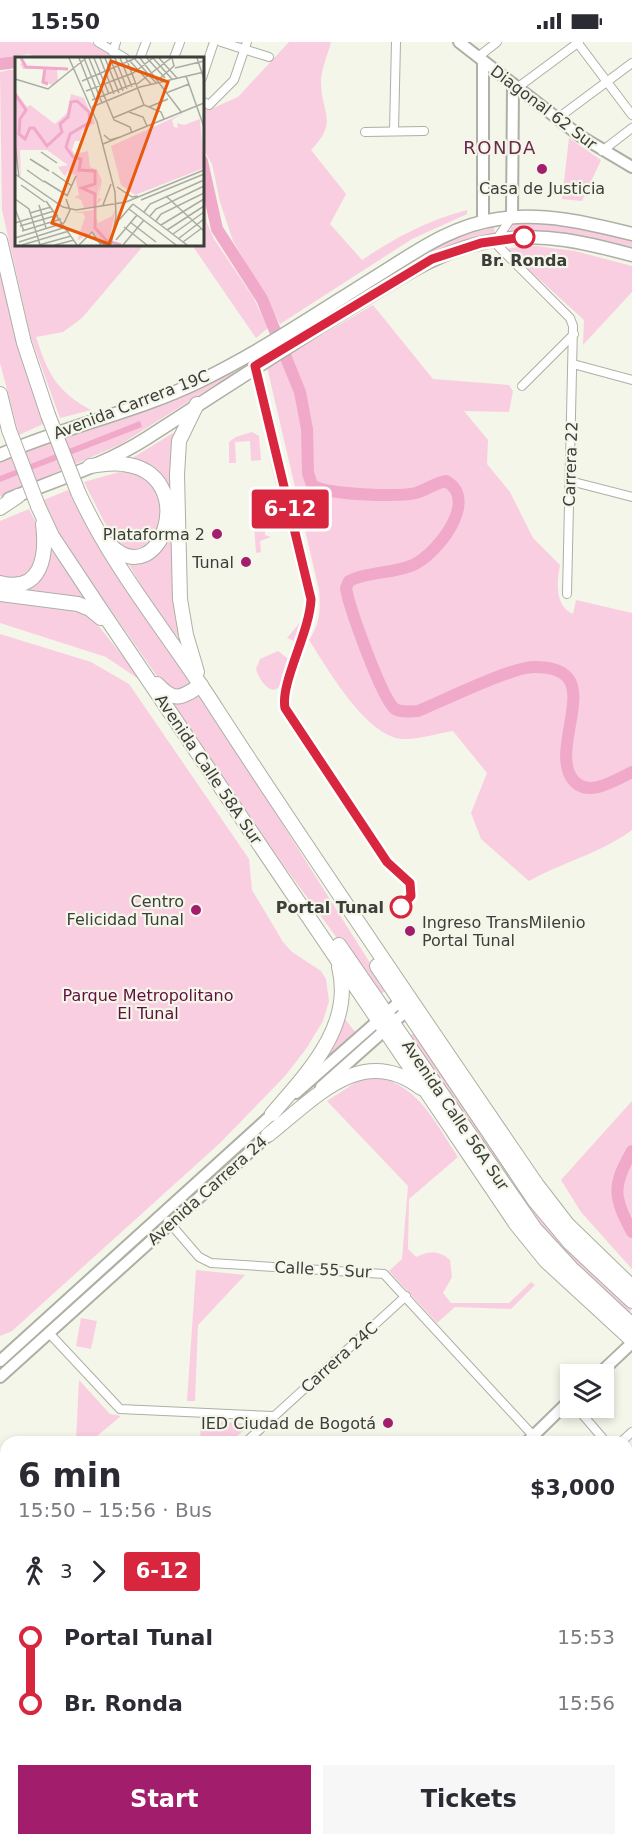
<!DOCTYPE html>
<meta charset="utf-8">
<style>
:root{--surface:#fff;--page:#f7f7f7;--text:#2b2b33;--muted:#7c7c81;--accent:#a21d6b}
body{margin:0;font-family:"DejaVu Sans",sans-serif;background:var(--page);color:var(--text);height:100vh;display:flex;flex-direction:column;font-size:22px;white-space:nowrap}
*{box-sizing:border-box;margin:0}
p{font-size:20px;color:var(--muted)}
.icon{flex:none;width:33px;height:33px;fill:none;stroke:currentColor;stroke-width:2;stroke-linecap:round;stroke-linejoin:round}
.map{position:relative;flex:1;overflow:hidden}
.details{position:absolute;left:0px;top:1394px;width:633px;height:410px;display:flex;flex-direction:column;background:var(--surface);border-radius:18px 18px 0 0;box-shadow:0 3px 9px #0003}
.details>*{flex:none}
.badge{padding:0 12px;border-radius:4px;font-size:21px;line-height:39px}
.buttons{position:absolute;left:560px;top:1322px;display:grid;gap:12px}
.buttons a{display:grid;place-items:center;width:54px;height:54px;border-radius:0px;background:var(--surface);box-shadow:0 3px 9px #0003;font-size:30px}
.map>.badge{position:absolute;translate:-50% -50%;box-shadow:0 0 0 3px #fff}
.legs{display:flex;align-items:center;gap:9px;height:66px;padding:0 18px;font-size:20px}
.legs p{margin-inline-start:auto}
.head{display:flex;align-items:center;justify-content:space-between;height:102px;padding:0 18px}
h1{font-size:33px;font-weight:700;line-height:45px}
.cta{display:flex;gap:12px;margin-top:auto;padding:12px 18px}
.cta a{flex:1;height:69px;border-radius:0px;background:var(--accent);color:#fff;font-size:24px;font-weight:700;line-height:69px;text-align:center}
.cta a+a{background:var(--page);color:var(--text)}
ul{padding:0 18px;list-style:none}
li{display:flex;align-items:center;gap:21px;height:66px;font-size:22px}
li i{display:grid;place-items:center;width:9px;height:100%;margin:0 8px;background:currentColor}
li i::after{content:'';width:15px;height:15px;margin:-8px;border:4px solid;border-radius:50%;background:var(--surface)}
li p{margin-inline-start:auto}
li:first-child i{background:linear-gradient(#0000 50%,currentColor 0)}
li:last-child i{background:linear-gradient(currentColor 50%,#0000 0)}
.status{display:flex;justify-content:space-between;align-items:center;height:42px;padding:0 30px;background:var(--surface);direction:ltr}
.status svg{height:16px;fill:currentColor}
.map>svg:first-child{display:block}
.green{fill:#facee1}
.water{fill:#f1a9c9}
.lines{fill:none;stroke-linecap:round;stroke-linejoin:round}
.river{stroke:#f1a9c9;stroke-width:12}
.street-casing{stroke:#adb0a4;stroke-width:10}
.secondary-casing{stroke:#adb0a4;stroke-width:14}
.primary-casing{stroke:#adb0a4;stroke-width:15}
.highway-casing{stroke:#adb0a4;stroke-width:16}
.street{stroke:#fff;stroke-width:8}
.secondary{stroke:#fff;stroke-width:10}
.primary{stroke:#fff;stroke-width:12}
.highway{stroke:#fff;stroke-width:14}
.highway-bridge-casing{stroke:#adb0a4;stroke-width:16;stroke-linecap:butt}
.highway-bridge{stroke:#fff;stroke-width:14}
.line-1-casing{stroke:#fff;stroke-width:14}
.line-1{stroke:#d7263d;stroke-width:9}
.poi-dot{fill:#a21d6b;stroke:#f3f6e9;stroke-width:2}
.stop-1-dot{fill:#fff;stroke:#d7263d;stroke-width:3}
.labels{text-anchor:middle;stroke-width:4.5;stroke-linejoin:round;paint-order:stroke}
.street-label{font-size:16px;fill:#3c3e39;stroke:#f3f6e9}
.poi-label{font-size:16px;fill:#3c3e39;stroke:#f3f6e9;text-anchor:end}
.stop-label{font-size:16px;font-weight:bold;fill:#3c3e39;stroke:#f3f6e9}
.park-label{font-size:16px;fill:#62103f;stroke:#f3f6e9}
.neighbourhood-label{font-size:18px;letter-spacing:1.5px;fill:#6a2a4b;stroke:#f3f6e9}
.inset-river{fill:none;stroke:#f1a9c9;stroke-width:3}
.inset-road{fill:none;stroke:#aaaca3;stroke-width:1.5}
.view{fill:#e8590c;fill-opacity:0.15;stroke:#e8590c;stroke-width:3}
.inset-edge{fill:none;stroke:#3c3e39;stroke-width:3}
</style>
<div class="status"><b>15:50</b><svg viewBox="0 0 49 12"><path d="M0 12V9h3v3zM5 12V6h3v6zM10 12V3h3v9zM15 12V0h3v12zM26 1h20v11H26zM47 4h2v5h-2z"/></svg></div>
<div class="map">
<svg width="632" height="1802" viewBox="0 0 632 1802">
<rect width="100%" height="100%" fill="#f3f6e9"/>
<g class="green">
<path d="M0,0H90L120,16H38L29,12L0,16Z"/>
<path d="M289,0H331C328,12 322,25 321,37C320,71 340,78 311,108L346,152L330,182L362,218C396,195 427,179 467,168V172L412,197L280,282L233,199L220,160L212,122L203,107L202,62L211,67L238,55Z"/>
<path d="M9,28H16V202L144,203L82,276L63,290L36,295C48,332 56,349 91,368L60,376L31,296L2,168L0,30Z"/>
<path d="M569,96L601,118L582,159L562,157Z"/>
<path d="M203,138L207,181L214,197L253,255L268,286L256,296L192,203L202,202Z"/>
<path d="M523,181L567,183L632,197V208L510,190L511,182Z"/>
<path d="M494,185L495,194L404,227L402,223L450,197Z"/>
<path d="M528,203L575,209L632,224V250L583,303L584,278L506,207Z"/>
<path d="M0,221L20,306L43,382L19,393L0,321Z"/>
<path d="M373,263L433,337L509,343L513,349L509,370L464,369L488,398L487,422L510,450L533,496L560,523C557,539 554,564 573,572L576,558L632,571V788C601,811 563,820 529,839L481,797L471,771L487,731L453,689C438,691 418,698 402,697C366,694 327,626 309,598C320,581 321,568 319,548L267,325Z"/>
<path d="M232,328L234,331L121,402L0,455V420C76,388 160,370 232,328Z"/>
<path d="M259,352L307,557L306,581L299,601L287,596L302,578L305,561L272,427L257,353Z"/>
<path d="M178,388L183,601L153,564L127,519C164,518 171,501 173,467L129,418Z"/>
<path d="M252,390L259,394L261,418L251,419L250,399L235,400L236,421H229V400L236,395Z"/>
<path d="M130,427L156,443L165,473L147,509L118,507L84,440Z"/>
<path d="M68,448L91,488L195,643L183,651L166,647L64,501L44,458Z"/>
<path d="M263,453L264,463H268L265,470L270,474V477L265,478L269,484H265V493L271,495L260,499L261,510L256,511L252,454Z"/>
<path d="M29,467L38,485L40,519L25,536L0,538V479Z"/>
<path d="M50,506L89,562L3,545L45,529Z"/>
<path d="M0,556L73,565L90,573L143,640L106,615L0,581Z"/>
<path d="M0,592L91,620L129,642L249,817L252,848L283,900L292,910L321,929L326,937L329,959L323,979L306,1007L285,1034L220,1101L12,1289L0,1294Z"/>
<path d="M278,609L288,617C288,630 286,643 274,648C264,646 259,636 256,627L260,617Z"/>
<path d="M199,649L387,948L379,953L231,752L170,658Z"/>
<path d="M344,976L356,991L307,1036Z"/>
<path d="M414,991L632,1263L629,1275L547,1197L407,995Z"/>
<path d="M378,1035C419,1044 436,1082 458,1115L409,1157L408,1207L416,1215C428,1209 439,1208 450,1218L452,1235L443,1251L451,1261H509L531,1240L535,1243L511,1267L455,1265L437,1281L389,1229L402,1217L408,1144L327,1059L361,1037Z"/>
<path d="M632,1059V1227L581,1170L561,1138Z"/>
<path d="M196,1228L245,1233L198,1283L195,1359H187Z"/>
<path d="M81,1276L97,1279L91,1307L76,1304Z"/>
<path d="M79,1338L110,1372L121,1374L91,1399H76Z"/>
<path d="M201,1378L250,1382L232,1399H200Z"/>
</g>
<path class="water" d="M140,379L142,385L0,440V434Z"/>
<g class="lines">
<g class="river">
<path d="M0,22L16,20"/>
<path d="M202,119L217,187L262,257L300,350L307,387L308,431L312,443C326,453 398,455 416,451C427,448 434,441 446,439C480,458 437,512 413,523C392,532 369,529 349,539L346,546C349,565 382,657 395,667C402,671 411,669 418,669C443,659 511,625 534,625C545,625 561,627 568,636C585,657 555,709 571,735C585,758 614,739 632,730"/>
<path d="M632,1109C612,1144 613,1154 632,1190"/>
</g>
<defs>
<g id="street">
<path d="M98,0L125,16"/>
<path d="M221,0L269,15"/>
<path d="M577,0L632,73"/>
<path d="M113,10L116,0"/>
<path d="M478,15L497,0"/>
<path d="M140,16L146,0"/>
<path d="M174,16L180,0"/>
<path d="M202,36L214,0"/>
<path d="M517,46L579,0"/>
<path d="M202,59L209,63L234,38L247,0"/>
<path d="M558,76L632,21"/>
<path d="M394,89L396,0"/>
<path d="M365,90L424,89"/>
<path d="M602,109L632,86"/>
<path d="M512,175L496,198L498,204L570,276L573,284L567,552"/>
<path d="M573,322L632,338"/>
<path d="M522,344L574,292"/>
<path d="M570,439L632,455"/>
<path d="M168,1179L199,1215L211,1221L384,1232L539,1400"/>
<path d="M49,1291L120,1367L273,1374"/>
<path d="M576,1365L606,1400"/>
<path d="M246,1400L406,1254"/>
<path d="M621,1400L632,1390"/>
<path d="M627,1423L632,1429"/>
<path d="M0,1486H6"/>
<path d="M627,1499L632,1505"/>
<path d="M627,1572L632,1578"/>
<path d="M0,1581L6,1576"/>
<path d="M627,1652L632,1658"/>
<path d="M627,1685L632,1681"/>
<path d="M0,1709L6,1716"/>
<path d="M627,1728L632,1734"/>
<path d="M94,1797L103,1802"/>
<path d="M196,1797L205,1802"/>
<path d="M301,1797L311,1802"/>
<path d="M554,1797L558,1802"/>
<path d="M621,1797L625,1802"/>
<path d="M217,1802L220,1797"/>
<path d="M493,1802L499,1797"/>
</g>
<g id="secondary">
<path d="M459,0L580,94L632,125"/>
<path d="M512,175L513,42"/>
<path d="M483,180V19"/>
<path d="M321,1045L412,964"/>
<path d="M296,1051L406,954"/>
<path d="M0,1319L278,1067"/>
<path d="M599,1332L632,1301"/>
<path d="M0,1335L274,1088"/>
<path d="M527,1400L570,1358"/>
<path d="M627,1542L632,1537"/>
<path d="M415,1797L420,1802"/>
<path d="M30,1802L37,1797"/>
<path d="M343,1802L346,1797"/>
</g>
<g id="primary">
<path d="M0,413C65,384 137,370 200,339C260,310 316,272 372,237C413,212 449,184 498,177C543,170 588,181 632,192"/>
<path d="M9,457C55,438 105,423 147,396C216,352 284,306 354,264C400,236 442,206 497,198C544,190 587,201 632,213"/>
</g>
<g id="highway">
<path d="M0,198L24,301L48,373"/>
<path d="M0,352L9,388"/>
<path d="M197,362L179,399L177,433L180,557L186,593L197,630"/>
<path d="M90,424C100,423 112,420 123,422C202,431 161,553 110,503"/>
<path d="M78,450C114,529 171,595 217,668C321,828 429,985 537,1143L567,1182L632,1245"/>
<path d="M38,464L52,494L99,565L516,1182L546,1219L632,1298"/>
<path d="M0,466L18,454"/>
<path d="M0,541C42,552 47,513 43,482"/>
<path d="M0,552L78,562L90,567L101,576"/>
<path d="M157,642C175,661 181,656 201,643"/>
<path d="M339,903L535,1187L571,1226L632,1283"/>
<path d="M377,924L535,1159L570,1201L632,1259"/>
<path d="M272,1072C308,1030 354,984 339,925"/>
<path d="M268,1093C314,1057 362,1000 421,1046"/>
</g>
</defs>
<use href="#street" class="street-casing"/>
<use href="#secondary" class="secondary-casing"/>
<use href="#primary" class="primary-casing"/>
<use href="#highway" class="highway-casing"/>
<use href="#street" class="street"/>
<use href="#secondary" class="secondary"/>
<use href="#primary" class="primary"/>
<use href="#highway" class="highway"/>
<defs>
<g id="highway-bridge">
<path d="M48,373L78,450"/>
<path d="M9,388L38,464"/>
</g>
</defs>
<use href="#highway-bridge" class="highway-bridge-casing"/>
<use href="#highway-bridge" class="highway-bridge"/>
</g>
<g class="lines">
<defs>
<path id="line-1" d="M401,865L411,854L410,841L387,820L285,666C280,641 310,590 311,557L255,324L432,217L481,201L524,195"/>
</defs>
<use href="#line-1" class="line-1-casing"/>
<use href="#line-1" class="line-1"/>
</g>
<g class="poi-dot">
<circle cx="542" cy="127" r="6"/>
<circle cx="217" cy="492" r="6"/>
<circle cx="246" cy="520" r="6"/>
<circle cx="196" cy="868" r="6"/>
<circle cx="410" cy="889" r="6"/>
<circle cx="388" cy="1381" r="6"/>
</g>
<g class="stop-1-dot">
<circle cx="524" cy="195" r="10"/>
<circle cx="401" cy="865" r="10"/>
</g>
<g class="labels">
<g class="street-label">
<text transform="translate(544 65) rotate(37)" y="6">Diagonal 62 Sur</text>
<text transform="translate(131 362) rotate(-21)" y="6">Avenida Carrera 19C</text>
<text transform="translate(570 422) rotate(-88)" y="6">Carrera 22</text>
<text transform="translate(209 727) rotate(56)" y="6">Avenida Calle 58A Sur</text>
<text transform="translate(456 1073) rotate(56)" y="6">Avenida Calle 56A Sur</text>
<text transform="translate(207 1148) rotate(-42)" y="6">Avenida Carrera 24</text>
<text transform="translate(323 1227) rotate(3)" y="6">Calle 55 Sur</text>
<text transform="translate(339 1315) rotate(-42)" y="6">Carrera 24C</text>
</g>
<g class="poi-label">
<text x="542" y="152" text-anchor="middle">Casa de Justicia</text>
<text x="205" y="498">Plataforma 2</text>
<text x="234" y="526">Tunal</text>
<text x="184" y="865">Centro<tspan x="184" dy="18">Felicidad Tunal</tspan></text>
<text x="422" y="886" text-anchor="start">Ingreso TransMilenio<tspan x="422" dy="18">Portal Tunal</tspan></text>
<text x="376" y="1387">IED Ciudad de Bogotá</text>
</g>
<g class="stop-label">
<text x="524" y="224">Br. Ronda</text>
<text x="384" y="871" text-anchor="end">Portal Tunal</text>
</g>
<g class="park-label">
<text x="148" y="959">Parque Metropolitano<tspan x="148" dy="18">El Tunal</tspan></text>
</g>
<g class="neighbourhood-label">
<text x="500" y="112">RONDA</text>
</g>
</g>
<g transform="translate(15 15)">
<rect width="189" height="189" fill="#f3f6e9"/>
<path d="M10,5L11,9L54,13H42L43,24L37,28L29,24L31,12H8L5,7ZM0,34L12,50L15,48L40,67L52,56L56,37L69,41L80,66L67,74L65,84H60L57,93L60,97L73,94L75,110L82,113L87,124L83,141L87,142L82,147L85,123L80,149L69,151L66,143L59,140L64,138L60,118L53,114L50,119L48,117L43,110L53,108L32,93H5L6,121L0,85ZM167,57L157,63L159,70L163,71L162,66L169,68L185,62L189,111L120,138L106,128L96,89ZM101,151L94,184L80,171L79,153L83,166L97,159ZM78,153L79,172L95,188H88L77,174L62,184L70,160L68,156H57Z" fill="#facee1"/>
<path class="inset-river" d="M6,1L11,10L53,12M30,11L28,25L33,27M0,37L11,53L5,62L4,77L10,82L15,71H19L32,89L47,75L45,67L53,60L56,45L62,44L74,55L75,65L55,77L51,90L58,100L66,102L64,113L80,114V127L67,131L80,137V171L92,184L106,188"/>
<path class="inset-road" d="M54,1L82,65L100,135L101,159L96,188M64,1L80,42M69,1L87,46M74,1L99,63L115,70L117,76M79,1L94,37M85,1L99,37M90,1L104,36M95,1L108,34M100,1L112,32M105,1L117,30M111,1L129,48L146,55L149,62M119,1L141,26M125,1L167,56M132,1L150,21M138,1L157,22M144,1L162,21M182,1L189,22M114,3L136,27M160,11L189,4M171,19L189,70M0,22L33,32L71,1M143,23L159,9L157,1M67,24L121,1M122,27L156,1M71,34L118,16L138,1M151,36L174,27M77,43L121,26M77,50L125,30L189,15M134,50L153,42M114,55L128,60L132,69M98,61L129,48M89,78L95,83L105,80M0,86L4,120M88,87L189,46M26,95L42,106M15,102L34,114M12,113L29,125M37,115L57,129M0,117L48,150L61,153L111,145L189,113M29,124L53,139M6,128L30,145M102,130L117,140L123,139M52,139L61,119M151,139L189,174M0,142L14,152L25,188M126,143L189,117M31,144L62,188M118,147L172,188M24,148L31,171M88,148L96,127M0,152L9,174M114,152L161,188M129,155L135,147L189,123M15,156L36,150M135,159L141,152L189,129M104,163L118,147M141,164L146,157L189,136M115,165L141,185M0,166L39,154M49,166L55,153L51,142M146,168L189,142M5,169L43,158M109,170L132,188M152,173L189,149M7,174L46,162M70,177L90,188M158,177L189,155M0,181L49,166M163,182L189,162M101,183L122,158M4,185L51,170M168,185L187,171M7,188L54,174M24,188L56,179M40,188L59,183M64,188L77,175L86,188M108,188L129,163"/>
<path class="view" d="M96,4L153,25L94,187L37,166Z"/>
<rect width="189" height="189" class="inset-edge"/>
</g>
</svg>
<div class="buttons">
<a><svg class="icon" aria-label="layers" viewBox="0 0 24 24"><path d="M12 4l9 5-9 5-9-5zM3 14l9 5 9-5"/></svg></a>
</div>
<b class="badge" style="left:290px;top:467px;background:#d7263d;color:#fff">6-12</b>
<section class="details">
<div class="head"><div><h1>6 min</h1><p>15:50 – 15:56 · Bus</p></div><b>$3,000</b></div>
<div class="legs"><svg class="icon" aria-label="walk" viewBox="0 0 24 24"><circle cx="13" cy="4" r="2"/><path d="M13 8l-2 6 4 7M11 14l-3 7M7 12l3-4h3l4 4"/></svg>3<svg class="icon" aria-label="forward" viewBox="0 0 24 24"><path d="M9 5l7 7-7 7"/></svg><b class="badge" style="background:#d7263d;color:#fff">6-12</b></div>
<ul>
<li><i style="color:#d7263d"></i><b>Portal Tunal</b><p>15:53</p></li>
<li><i style="color:#d7263d"></i><b>Br. Ronda</b><p>15:56</p></li>
</ul>
<div class="cta"><a>Start</a><a>Tickets</a></div>
</section>
</div>
